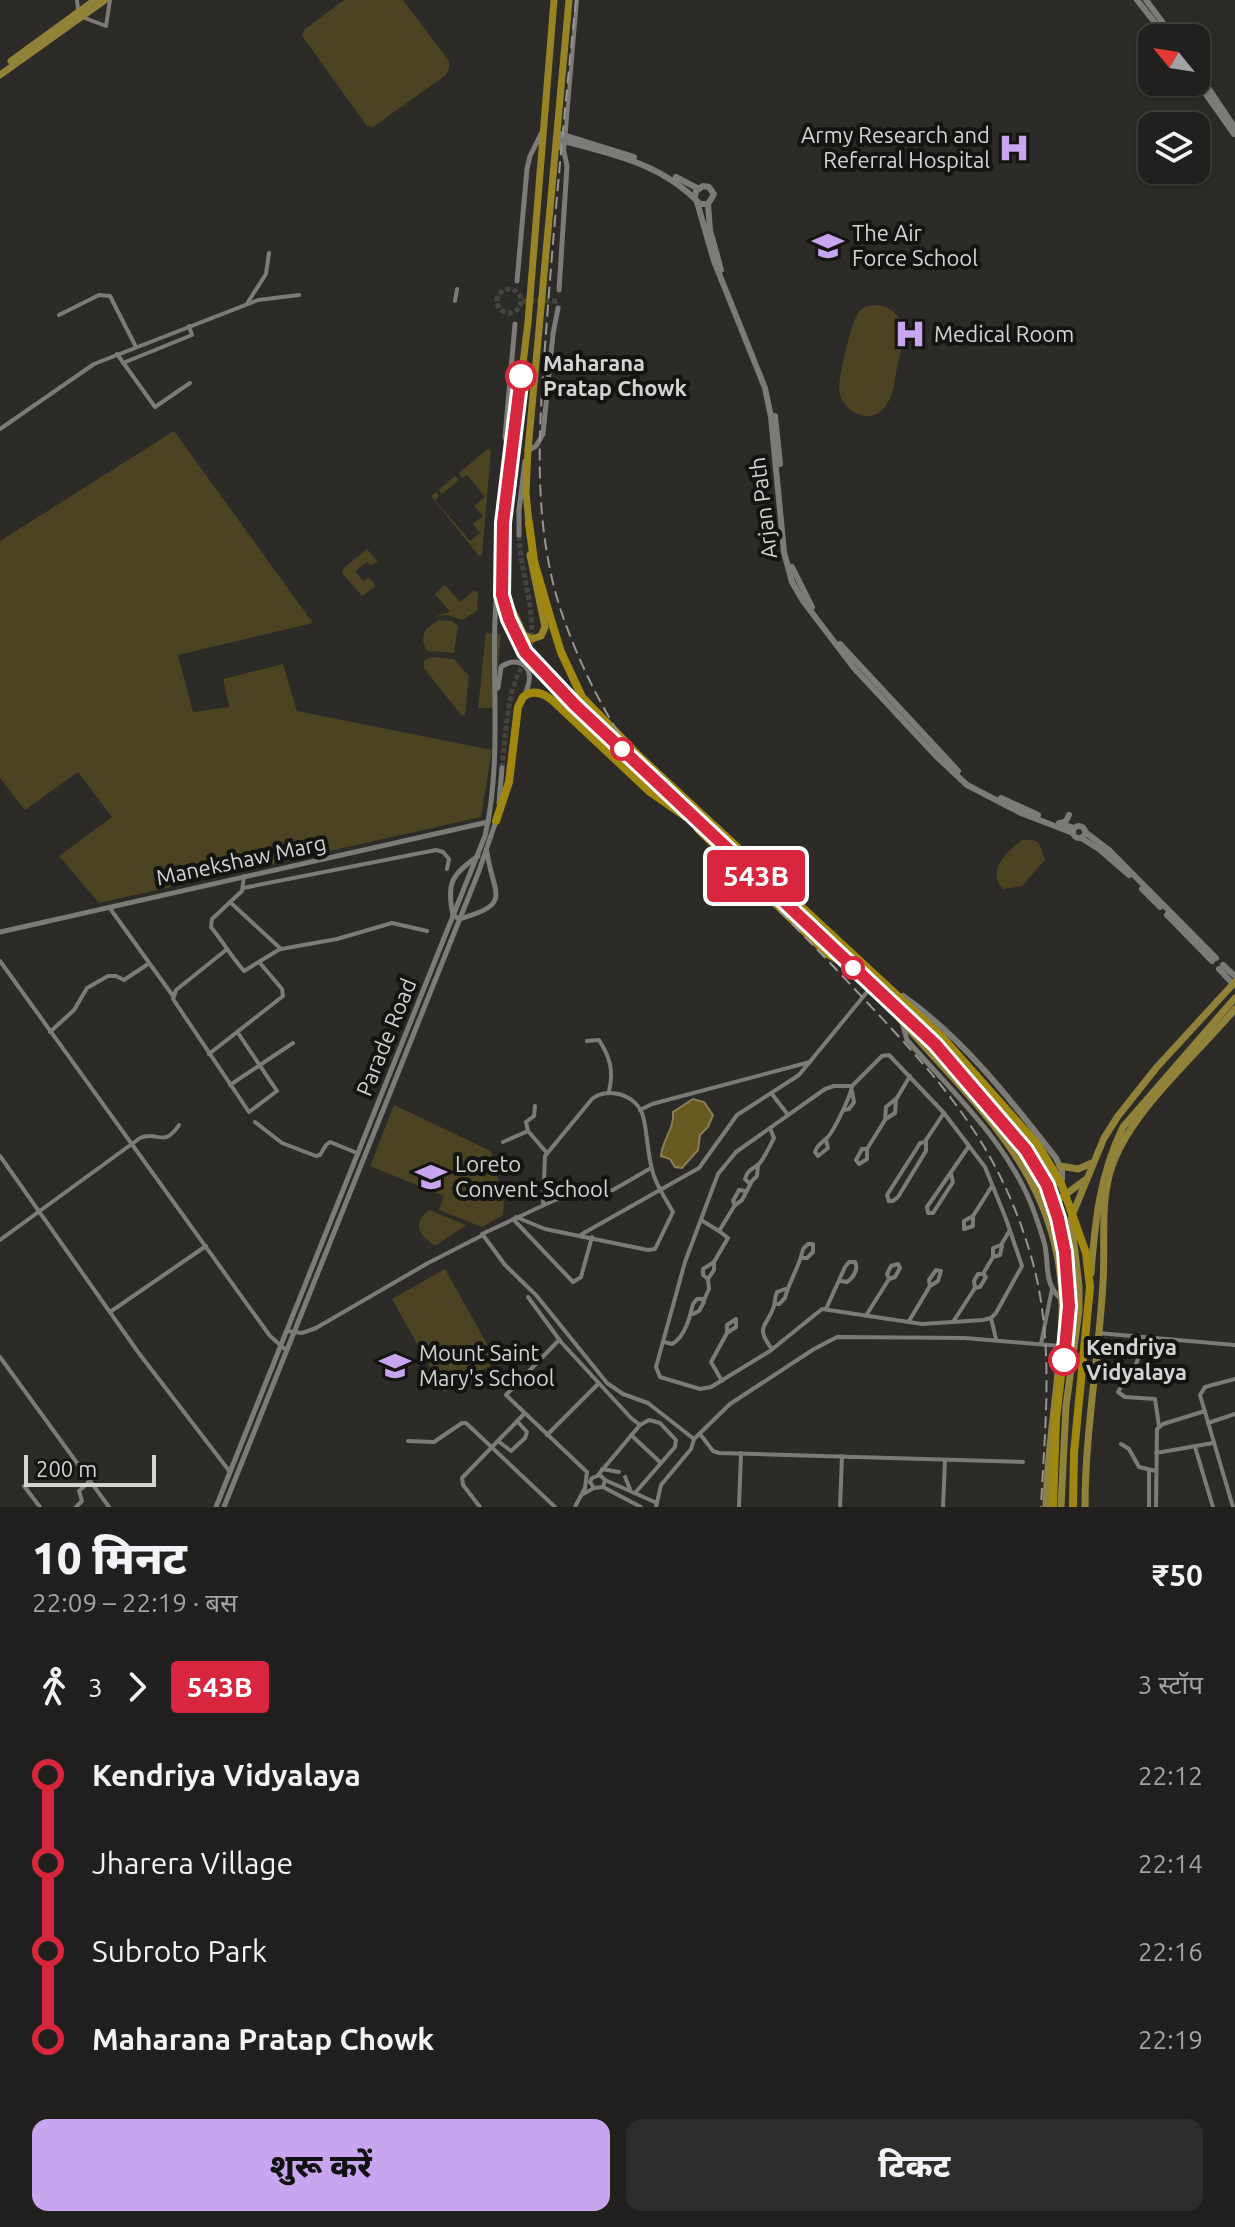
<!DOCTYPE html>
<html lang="hi">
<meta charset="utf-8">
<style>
:root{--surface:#21201e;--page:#2d2d2b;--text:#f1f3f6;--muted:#a2a3a4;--line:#3e3e3c;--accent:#c8a6ef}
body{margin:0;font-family:Ubuntu,"Noto Sans Devanagari",sans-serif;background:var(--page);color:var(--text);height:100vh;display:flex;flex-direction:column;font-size:30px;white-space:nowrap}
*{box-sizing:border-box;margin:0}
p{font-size:26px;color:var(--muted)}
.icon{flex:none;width:44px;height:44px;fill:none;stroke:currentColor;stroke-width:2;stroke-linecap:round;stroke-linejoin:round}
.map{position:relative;height:1507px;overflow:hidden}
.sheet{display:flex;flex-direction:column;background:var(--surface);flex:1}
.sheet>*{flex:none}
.badge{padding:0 16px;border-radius:6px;font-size:28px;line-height:52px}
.needle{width:52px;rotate:300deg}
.tools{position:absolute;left:1138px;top:24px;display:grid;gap:16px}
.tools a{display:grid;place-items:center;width:72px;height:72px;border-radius:16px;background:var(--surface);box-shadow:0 2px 6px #0004,0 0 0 2px var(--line);font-size:40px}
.scale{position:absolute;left:24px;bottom:20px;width:132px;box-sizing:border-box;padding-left:8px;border:4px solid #d3d3d1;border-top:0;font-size:22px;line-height:28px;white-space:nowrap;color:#d3d3d1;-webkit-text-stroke:6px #141412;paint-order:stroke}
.map>.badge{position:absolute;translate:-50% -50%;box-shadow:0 0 0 4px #fff}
.legs{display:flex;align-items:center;gap:12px;height:88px;padding:0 32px;font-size:26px}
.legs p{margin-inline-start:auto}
.head{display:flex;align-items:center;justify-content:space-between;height:136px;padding:0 32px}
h1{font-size:44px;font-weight:800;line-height:60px}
.primary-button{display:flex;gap:16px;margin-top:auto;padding:16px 32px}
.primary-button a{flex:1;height:92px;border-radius:16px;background:var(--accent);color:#111;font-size:32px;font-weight:800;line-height:92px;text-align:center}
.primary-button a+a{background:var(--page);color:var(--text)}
ul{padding:0 32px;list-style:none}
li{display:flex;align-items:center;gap:28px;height:88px;font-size:30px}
li i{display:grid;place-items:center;width:12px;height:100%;margin:0 10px;background:currentColor}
li i::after{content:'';width:20px;height:20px;margin:-10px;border:6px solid;border-radius:50%;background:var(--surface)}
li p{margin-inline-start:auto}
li:first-child i{background:linear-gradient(#0000 50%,currentColor 0)}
li:last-child i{background:linear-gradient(currentColor 50%,#0000 0)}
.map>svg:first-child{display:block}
.green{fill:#4c4323;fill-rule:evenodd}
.water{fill:#695a22;stroke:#897e56;stroke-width:2}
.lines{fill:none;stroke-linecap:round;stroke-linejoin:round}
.tertiary-tunnel{stroke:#454441;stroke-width:5;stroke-dasharray:5 2.5;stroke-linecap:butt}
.minor{stroke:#7b7b77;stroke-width:4}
.tertiary{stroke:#7b7b77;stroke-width:5}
.secondary{stroke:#7b7b77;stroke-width:6}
.primary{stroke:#918239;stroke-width:7}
.trunk{stroke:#988424;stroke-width:7}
.motorway{stroke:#a0870f;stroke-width:8}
.rail{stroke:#959593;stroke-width:2;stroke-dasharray:12 6;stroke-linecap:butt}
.line-1-casing{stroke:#fff;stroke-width:18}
.line-1{stroke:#d7263d;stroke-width:12}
.stop-1-dot{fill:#fff;stroke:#d7263d;stroke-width:4}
.labels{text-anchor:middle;stroke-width:8;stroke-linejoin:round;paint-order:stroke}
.poi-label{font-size:22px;fill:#d3d3d1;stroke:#141412;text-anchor:start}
.stop-label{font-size:22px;font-weight:bold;fill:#d3d3d1;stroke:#141412;text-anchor:start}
.street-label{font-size:22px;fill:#d3d3d1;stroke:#141412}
</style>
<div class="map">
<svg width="1235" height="1507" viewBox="0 0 1235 1507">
<rect width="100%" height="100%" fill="#2c2b28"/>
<g class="green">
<path d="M344,0H403L449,61V68L446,75L373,127L367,126L302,36L304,30Z"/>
<path d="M876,305C912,310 903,343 897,368C894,383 893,398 884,408C869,427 840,410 839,389C839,376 851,321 859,312C864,306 870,305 876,305Z"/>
<path d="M174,431L313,623L178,655L193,712L229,707L223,679L283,664L297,711L492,750L481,817L99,903L59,856L112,817L78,772L25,810L0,778V541Z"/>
<path d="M488,449L491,451L482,555L479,556L431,496ZM459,473L462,478L467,475L485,497L474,506L483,516L473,524L480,533L470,541L435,500L439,496L436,492L439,490L442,494L459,480L455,476Z"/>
<path d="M367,549L378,562L370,565L367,562L355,571L363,581L369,578L376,586L362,596L342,573L344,568Z"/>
<path d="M445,585L460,602L473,591L478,592L477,611L462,620L447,615L433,617L450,612L435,594Z"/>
<path d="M439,620L452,621L458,626L454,653L428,651C422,645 422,637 426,629Z"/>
<path d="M486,633L501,634L494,708H478Z"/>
<path d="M431,657L454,659L469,676L465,715H461L424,668V661Z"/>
<path d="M1022,840H1033L1039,843L1045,860L1022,886L1003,889C985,871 1007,852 1022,840Z"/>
<path d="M394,1105L491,1151L504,1202L503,1215L482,1227L439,1210L444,1196L370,1166Z"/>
<path d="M429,1210L466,1225L435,1246C419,1235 411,1224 429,1210Z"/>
<path d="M445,1269L497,1362L444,1392L392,1299Z"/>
</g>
<path class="water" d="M693,1099L704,1102L713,1115L708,1127L700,1135L698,1150L682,1168L675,1167L670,1159L661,1156C662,1140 675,1128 673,1112Z"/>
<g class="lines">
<g class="tertiary-tunnel">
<circle cx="509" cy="301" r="12"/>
<path d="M522,301H559"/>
<path d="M502,768C505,741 506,714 513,688C518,671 528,659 531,641C535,606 520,570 519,535"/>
</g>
<g class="minor">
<path d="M77,0L78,10"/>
<path d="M82,17L106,26L110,0"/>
<path d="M564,152L577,0"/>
<path d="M455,301L457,289"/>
<path d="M248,302L266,274L269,253"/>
<path d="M59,315L99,295L110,296L136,347"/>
<path d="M117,354L155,407L190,383"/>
<path d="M123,363L192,335L189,326"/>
<path d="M0,429L94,364L258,300L299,295"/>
<path d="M244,876L242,891L212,919L211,927C223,942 231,956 244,971L280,949"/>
<path d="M243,888L436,850L443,852L449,859L447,869"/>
<path d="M230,902L281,949L337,939L392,923L427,931"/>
<path d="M109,907L173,996"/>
<path d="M226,950L176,990L173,999L249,1112L277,1091L238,1033"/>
<path d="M0,961L270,1336L286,1350"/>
<path d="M50,1032L74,1010L87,988L108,976H116L124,980L148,964"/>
<path d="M587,1041L599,1040C610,1057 614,1071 609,1091"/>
<path d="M209,1054L283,996L282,989L260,963"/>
<path d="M889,1055L944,1113L985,1167L1006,1219L1022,1266L996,1313L991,1318L983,1320L922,1324L822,1309L770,1351L711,1387L700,1389L660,1377L656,1367L685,1262L718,1174L736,1152L825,1089L834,1086H852L882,1056Z"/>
<path d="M230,1085L293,1043"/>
<path d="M772,1094L788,1115"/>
<path d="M640,1110L652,1104L810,1062"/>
<path d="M844,1110L849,1109L854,1102L852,1091"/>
<path d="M886,1119L895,1113L896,1100"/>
<path d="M255,1122L282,1143L316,1156L320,1155L326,1145L330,1142L357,1153"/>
<path d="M528,1131L547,1153"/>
<path d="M826,1140L828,1148L818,1156L815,1152C818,1143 822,1143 827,1138C834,1131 851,1095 852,1086"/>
<path d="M503,1142L528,1131L526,1122L534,1116L535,1106"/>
<path d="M867,1149V1159L859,1164L856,1160L862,1149H867L885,1120L886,1107L897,1098L910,1076"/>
<path d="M0,1156L138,1352L230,1472"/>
<path d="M951,1174L953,1182L933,1213H928L927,1207L969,1146"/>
<path d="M749,1183L745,1179C748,1169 752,1170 759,1164C765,1157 770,1146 774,1138L770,1128"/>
<path d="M750,1183L757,1176L758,1165"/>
<path d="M889,1201H893L898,1197L926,1151V1140L944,1113"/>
<path d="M889,1201L887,1195L917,1148L920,1143L926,1142"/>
<path d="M735,1205L733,1201L739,1190L745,1191"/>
<path d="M973,1216V1226L964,1229V1221L973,1216L992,1186"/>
<path d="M516,1217L545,1229L648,1250L655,1249L673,1212C666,1199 657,1187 653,1173C647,1154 648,1135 643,1116C637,1095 608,1086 592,1099L545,1156L543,1204"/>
<path d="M513,1219L573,1282L581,1277L592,1237"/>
<path d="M701,1220L719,1231L735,1205L742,1200L751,1183"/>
<path d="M482,1234L555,1200L575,1194L613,1190L651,1168"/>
<path d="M582,1234L699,1168L737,1115L799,1075L872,986"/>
<path d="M0,1240L140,1138C158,1130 163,1149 179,1125"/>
<path d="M993,1257L1000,1255L1002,1246"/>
<path d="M708,1279L714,1270V1262"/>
<path d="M975,1288L974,1281L978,1274H983L993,1257V1248L1001,1245L1010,1230"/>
<path d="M528,1297L561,1342L631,1418L640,1425L649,1420L660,1423L676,1440L675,1447L635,1493"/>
<path d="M703,1302L709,1289L708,1279L703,1275V1269L714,1262L728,1238L719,1231"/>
<path d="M775,1304H779L785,1298C789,1281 800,1266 803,1249L808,1244H813V1252L807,1258H803"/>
<path d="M826,1309L845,1267L849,1262H855C859,1269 853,1278 847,1282L841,1281"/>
<path d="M110,1312L206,1246"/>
<path d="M693,1314L699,1311L704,1302"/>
<path d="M867,1314L889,1279L895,1277L900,1268L898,1264L891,1266L887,1274L889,1279"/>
<path d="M991,1318L996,1339"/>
<path d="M909,1321L930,1286L938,1281L941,1271L936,1270L929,1280L930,1286"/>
<path d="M953,1322L975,1288L980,1287L986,1277L983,1274"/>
<path d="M287,1331L302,1333L316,1328L428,1263L483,1235L505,1265L536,1295L607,1383L623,1394L648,1403L694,1439L730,1404L814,1349L837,1337L965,1338L1060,1346"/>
<path d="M1098,1333L1235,1345"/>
<path d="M1143,1337L1137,1362L1118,1392L1125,1397L1155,1399L1159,1426"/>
<path d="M559,1340L506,1395L587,1472L585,1488L575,1507"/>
<path d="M664,1342L672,1344C685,1337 690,1317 693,1304L697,1299H702"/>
<path d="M1041,1344L1052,1289"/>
<path d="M772,1349C754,1325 767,1328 774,1306C775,1301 775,1297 777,1292L785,1289"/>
<path d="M0,1357L109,1507"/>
<path d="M722,1381L711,1362L727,1333L736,1327V1319L727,1325V1333"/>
<path d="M1208,1423L1235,1414"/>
<path d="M700,1434L713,1451L719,1453L1023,1462"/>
<path d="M547,1435L598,1384"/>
<path d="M631,1435L661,1463"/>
<path d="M408,1441L434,1442L462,1423H466L555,1507"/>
<path d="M498,1441L511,1451L525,1438L527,1432L517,1421"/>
<path d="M1121,1444L1129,1449L1139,1467L1156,1471"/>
<path d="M1195,1447L1213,1507"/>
<path d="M1156,1453L1213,1443"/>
<path d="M602,1469L619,1472"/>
<path d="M1149,1470V1507"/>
<path d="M598,1475L640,1425"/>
<path d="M625,1477L630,1489"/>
<path d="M605,1480L657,1503"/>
<path d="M24,1486L40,1507"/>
<path d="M603,1487L641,1507"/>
<path d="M583,1494L594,1488L603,1487L605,1480L600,1475L592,1478L590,1482L594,1488"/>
<path d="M76,1507L82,1501L79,1491L90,1481"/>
<path d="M480,1507L463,1485L462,1478L524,1414"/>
<path d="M656,1507L661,1485L691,1449L694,1439"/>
<path d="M739,1507L741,1453"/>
<path d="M840,1507L842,1456"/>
<path d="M943,1507L945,1460"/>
<path d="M1156,1507L1157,1429L1163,1424L1205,1411"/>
<path d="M1233,1507L1200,1395L1205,1387L1235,1379"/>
</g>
<g class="tertiary">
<path d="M557,142L564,152L567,166L559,290"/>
<path d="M517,281L527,169L530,156L541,134"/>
<path d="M527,451L536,446L543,434L553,334L558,308"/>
<path d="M511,456L505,437L515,324"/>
<path d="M519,535V510L525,461"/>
<path d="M498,688L501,667C510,660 526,659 529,674C531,680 527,689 525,695"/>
<path d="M499,803L502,768"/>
<path d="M478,856C452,875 446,882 453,915L459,919C514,904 493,895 487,852"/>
<path d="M0,932L488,822"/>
<path d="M902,1022L907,1040C955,1095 1012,1146 1036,1217C1039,1226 1043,1237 1045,1246C1049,1266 1044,1283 1060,1298"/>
<path d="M216,1507L485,836C505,749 487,658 499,570"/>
<path d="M224,1507L479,871L496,821"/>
</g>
<g class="secondary">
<path d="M1137,0L1167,38"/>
<path d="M1146,0L1174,38"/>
<path d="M1196,70L1235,128"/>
<path d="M1196,80L1234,134"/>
<path d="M557,133L634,157"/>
<path d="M557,139C610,154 661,162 700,204H708L714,194L709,187L703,186L696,191L695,197"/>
<path d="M676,177L697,188"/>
<path d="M697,202L714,261L765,388L771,417L784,552L792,582L803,601L854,668L935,755L967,785L1021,813L1073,833"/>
<path d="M708,204L710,230L721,270"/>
<path d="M775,416L780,464"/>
<path d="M792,567L812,607"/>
<path d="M840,644L958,771"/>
<path d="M1001,798L1038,815"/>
<path d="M1059,823L1074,828"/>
<path d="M1060,823L1066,821L1069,815"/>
<circle cx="1079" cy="832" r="6"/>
<path d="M1085,832L1110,851L1216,958"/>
<path d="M1081,838L1099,849L1129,875"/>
<path d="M1142,889L1160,907"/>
<path d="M1167,915L1212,961"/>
<path d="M1223,965L1235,976"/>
<path d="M1219,969L1233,984"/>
<path d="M903,996C963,1038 1011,1100 1056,1158L1062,1171V1179L1039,1196"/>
</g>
<g class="primary">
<path d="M11,61L95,0"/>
<path d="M0,75L105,0"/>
<path d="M886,1003C968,1100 1065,1172 1062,1312C1061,1377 1047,1442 1046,1507"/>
<path d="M1060,1166L1078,1169L1092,1163"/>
<path d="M1050,1206L1085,1180"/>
<path d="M1091,1273C1095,1221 1100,1174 1123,1127L1235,998"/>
<path d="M1061,1507L1066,1406L1079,1311V1286L1071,1218L1104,1138L1118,1116L1157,1067L1235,982"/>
<path d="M1085,1507C1085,1432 1099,1357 1103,1282C1106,1241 1098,1195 1116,1156C1139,1104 1198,1053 1235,1009"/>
</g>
<g class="trunk">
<path d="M529,523L526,492L528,450L569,0"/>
<path d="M505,594L524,635L532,639L541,636L545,627L530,555"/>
<path d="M536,664L521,644L505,609L502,588L501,545L528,322L554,0"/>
</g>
<g class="motorway">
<path d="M529,523L534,561L551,620L561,652L582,697L640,757L942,1037L1038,1145L1061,1183L1086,1253L1090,1287L1074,1453L1073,1507"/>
<path d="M536,664L575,705L935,1044L1026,1150L1047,1185L1058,1218L1067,1273L1069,1306L1056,1419L1053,1507"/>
<path d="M496,821L509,782L518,707L523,697C533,689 543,693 552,700L650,792L686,817"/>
<path d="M698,829L828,954L844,963"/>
</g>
<path class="rail" d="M576,0C565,106 555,212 547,319C540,416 530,516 561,611C580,666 607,721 642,767C672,808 710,842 746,877C786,917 825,957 863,998C941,1081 998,1143 1031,1256C1055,1339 1045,1423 1041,1507"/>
</g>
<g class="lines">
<defs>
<path id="line-1" d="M521,376L503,523L502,595L509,619L525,652L575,705L935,1044L1026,1150L1047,1185L1058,1218L1065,1252L1069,1306L1064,1360"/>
</defs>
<use href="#line-1" class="line-1-casing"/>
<use href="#line-1" class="line-1"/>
</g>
<defs>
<symbol id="hospital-bare" viewBox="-9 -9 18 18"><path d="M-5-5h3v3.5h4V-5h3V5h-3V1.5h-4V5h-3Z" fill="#c8a6ef" stroke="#141412" stroke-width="2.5" paint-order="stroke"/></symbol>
<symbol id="school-bare" viewBox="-9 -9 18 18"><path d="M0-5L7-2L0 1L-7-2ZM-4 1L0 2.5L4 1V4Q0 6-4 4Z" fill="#c8a6ef" stroke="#141412" stroke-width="2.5" paint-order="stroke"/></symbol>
</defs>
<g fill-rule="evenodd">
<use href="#hospital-bare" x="992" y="126" width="44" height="44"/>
<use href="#school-bare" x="806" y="224" width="44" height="44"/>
<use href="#hospital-bare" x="888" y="312" width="44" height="44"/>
<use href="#school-bare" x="409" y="1155" width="44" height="44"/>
<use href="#school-bare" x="373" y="1344" width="44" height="44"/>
</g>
<g class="stop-1-dot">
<circle cx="521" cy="376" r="14"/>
<circle cx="622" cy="749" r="10"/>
<circle cx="853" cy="968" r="10"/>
<circle cx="1064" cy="1360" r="14"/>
</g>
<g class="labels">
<g class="poi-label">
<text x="990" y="143" text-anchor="end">Army Research and<tspan x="990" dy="25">Referral Hospital</tspan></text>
<text x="852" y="241">The Air<tspan x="852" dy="25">Force School</tspan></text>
<text x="934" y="342">Medical Room</text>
<text x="455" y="1172">Loreto<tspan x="455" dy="25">Convent School</tspan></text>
<text x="419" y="1361">Mount Saint<tspan x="419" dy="25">Mary's School</tspan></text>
</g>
<g class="stop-label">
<text x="543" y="371">Maharana<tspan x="543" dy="25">Pratap Chowk</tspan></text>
<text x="1086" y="1355">Kendriya<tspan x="1086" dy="25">Vidyalaya</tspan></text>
</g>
<g class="street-label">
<text transform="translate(763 508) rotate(-97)" y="8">Arjan Path</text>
<text transform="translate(241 860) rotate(-12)" y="8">Manekshaw Marg</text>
<text transform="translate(386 1037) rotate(-68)" y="8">Parade Road</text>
</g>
</g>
</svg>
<div class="tools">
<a><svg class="needle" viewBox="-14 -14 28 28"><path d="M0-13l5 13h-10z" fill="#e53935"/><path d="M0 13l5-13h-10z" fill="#a2a3a4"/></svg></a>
<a><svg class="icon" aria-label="layers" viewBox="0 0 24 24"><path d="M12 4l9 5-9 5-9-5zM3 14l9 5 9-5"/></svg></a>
</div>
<div class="scale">200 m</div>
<b class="badge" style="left:756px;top:876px;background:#d7263d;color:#fff">543B</b>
</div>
<section class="sheet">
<div class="head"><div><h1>10 मिनट</h1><p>22:09 – 22:19 · बस</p></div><b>₹50</b></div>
<div class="legs"><svg class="icon" aria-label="walk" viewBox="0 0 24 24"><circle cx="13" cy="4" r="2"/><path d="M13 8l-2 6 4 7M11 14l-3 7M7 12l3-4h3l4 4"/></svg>3<svg class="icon" aria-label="forward" viewBox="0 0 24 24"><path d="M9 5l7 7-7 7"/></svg><b class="badge" style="background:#d7263d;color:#fff">543B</b><p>3 स्टॉप</p></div>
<ul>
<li><i style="color:#d7263d"></i><b>Kendriya Vidyalaya</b><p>22:12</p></li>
<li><i style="color:#d7263d"></i><span>Jharera Village</span><p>22:14</p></li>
<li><i style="color:#d7263d"></i><span>Subroto Park</span><p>22:16</p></li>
<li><i style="color:#d7263d"></i><b>Maharana Pratap Chowk</b><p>22:19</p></li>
</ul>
<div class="primary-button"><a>शुरू करें</a><a>टिकट</a></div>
</section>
